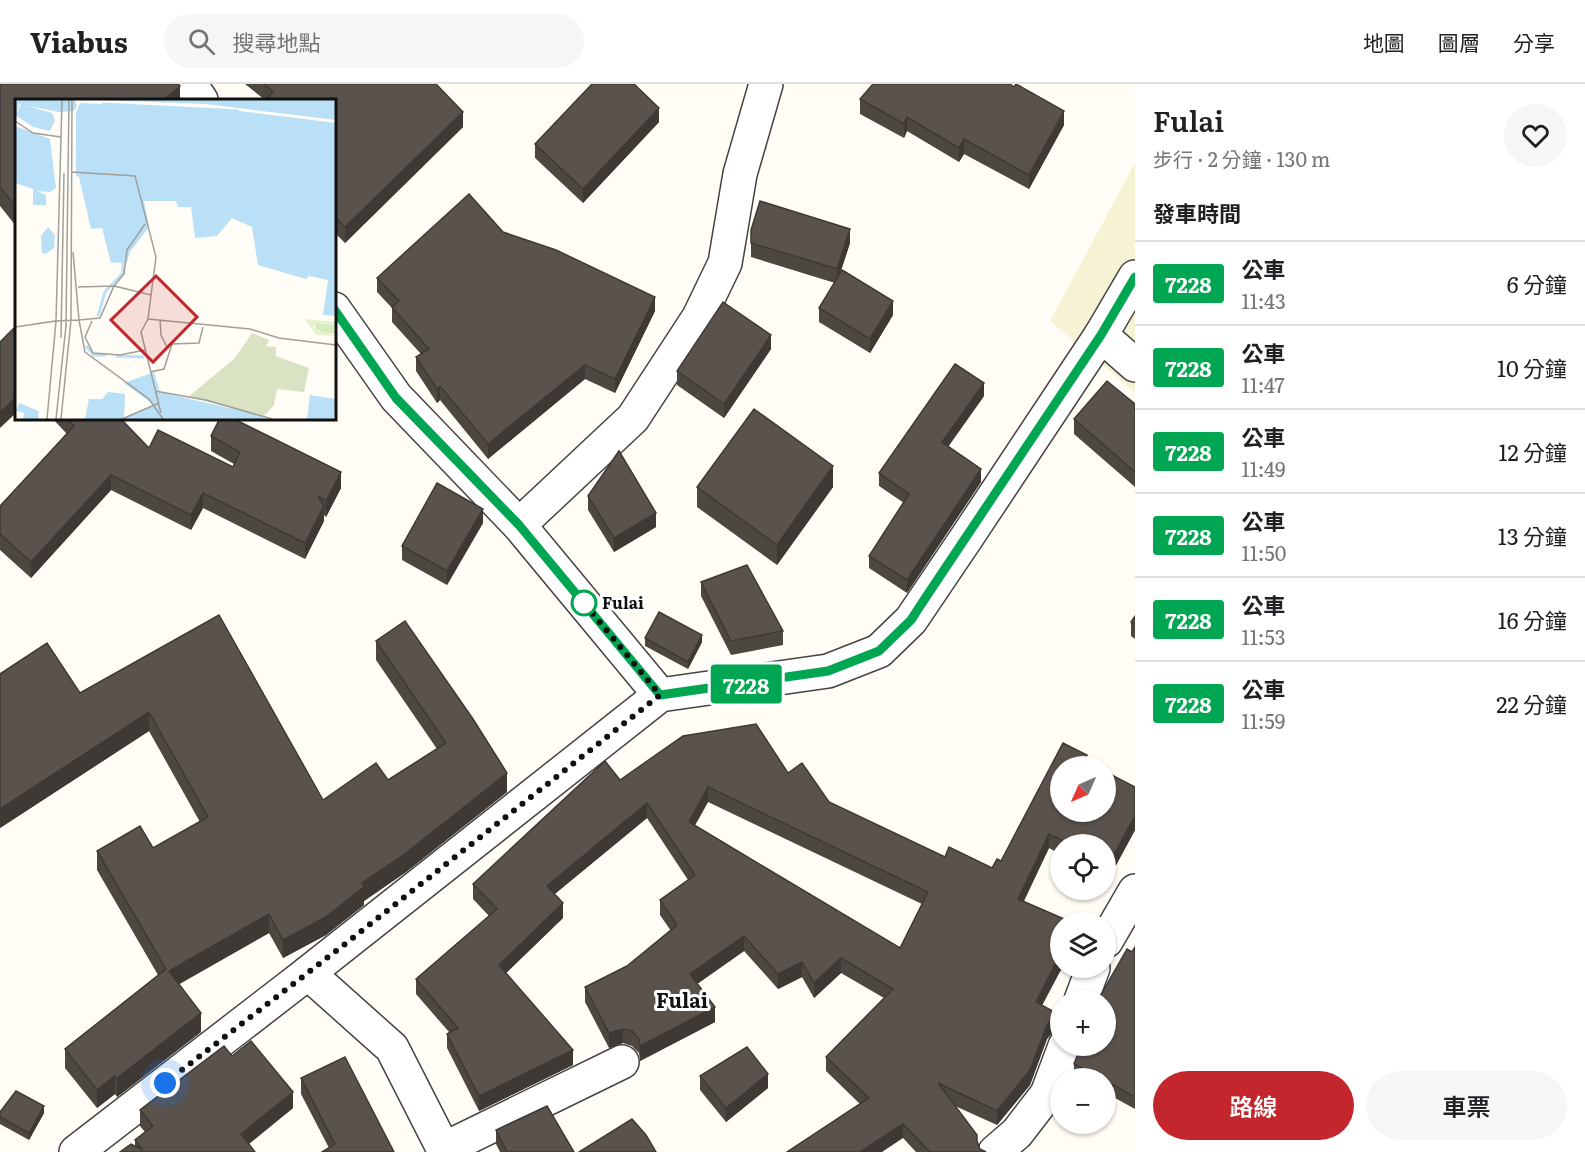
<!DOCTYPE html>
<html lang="zh-TW">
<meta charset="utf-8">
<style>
:root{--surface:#fff;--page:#f6f6f6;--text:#202124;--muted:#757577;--line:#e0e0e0;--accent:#c4262e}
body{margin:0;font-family:Literata,"Noto Sans TC",serif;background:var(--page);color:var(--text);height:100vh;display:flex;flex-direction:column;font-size:22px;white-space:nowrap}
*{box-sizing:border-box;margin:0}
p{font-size:20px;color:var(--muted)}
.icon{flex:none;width:33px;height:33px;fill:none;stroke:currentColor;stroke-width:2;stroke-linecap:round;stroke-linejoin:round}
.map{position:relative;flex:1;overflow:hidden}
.drawer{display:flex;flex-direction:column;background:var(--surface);width:450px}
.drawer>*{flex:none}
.badge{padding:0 12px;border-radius:4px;font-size:21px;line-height:39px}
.needle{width:39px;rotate:225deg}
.tools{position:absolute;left:1050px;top:672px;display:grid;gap:12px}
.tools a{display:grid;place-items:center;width:66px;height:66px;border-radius:50%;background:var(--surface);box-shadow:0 2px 4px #0004;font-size:30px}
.you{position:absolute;width:30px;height:30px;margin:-15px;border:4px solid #fff;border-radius:50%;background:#1a73e8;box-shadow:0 0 0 9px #1a73e833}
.map>.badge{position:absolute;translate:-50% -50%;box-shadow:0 0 0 3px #fff}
h2{padding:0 18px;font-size:22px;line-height:54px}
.round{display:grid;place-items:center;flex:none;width:63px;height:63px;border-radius:32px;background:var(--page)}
.overview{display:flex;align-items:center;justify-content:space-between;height:102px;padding:0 18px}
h1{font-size:28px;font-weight:600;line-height:45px}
.cta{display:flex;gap:12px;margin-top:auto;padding:12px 18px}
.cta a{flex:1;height:69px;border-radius:36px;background:var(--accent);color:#fff;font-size:24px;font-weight:600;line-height:69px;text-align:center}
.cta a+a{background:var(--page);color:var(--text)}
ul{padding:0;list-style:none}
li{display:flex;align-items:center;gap:18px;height:84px;padding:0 18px;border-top:2px solid var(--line)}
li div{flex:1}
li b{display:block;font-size:22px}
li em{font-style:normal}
li .badge{min-width:66px;font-weight:700;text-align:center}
header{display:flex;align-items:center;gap:36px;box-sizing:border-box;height:84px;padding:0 30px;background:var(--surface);border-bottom:2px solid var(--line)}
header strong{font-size:28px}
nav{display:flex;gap:33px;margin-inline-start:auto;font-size:21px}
.search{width:420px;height:54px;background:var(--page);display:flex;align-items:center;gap:15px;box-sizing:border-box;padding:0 21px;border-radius:33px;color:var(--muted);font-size:22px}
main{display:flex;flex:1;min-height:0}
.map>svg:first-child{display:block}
.farmland{fill:#f6f3d4}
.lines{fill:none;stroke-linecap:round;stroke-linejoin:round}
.minor-casing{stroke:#444;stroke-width:36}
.minor{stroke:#fff;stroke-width:33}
.wall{fill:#4d4742;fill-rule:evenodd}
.shaded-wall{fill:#3f3936}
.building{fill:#5a524d;stroke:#3f3936;stroke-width:1.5;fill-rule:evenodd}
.line-casing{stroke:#fff;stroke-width:14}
.line{stroke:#00a651;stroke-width:9}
.walk{stroke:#111;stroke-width:6;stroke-dasharray:0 10.8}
.stop-dot{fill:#fff;stroke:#00a651;stroke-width:3}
.labels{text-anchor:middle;stroke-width:6;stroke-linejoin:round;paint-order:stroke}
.stop-label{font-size:16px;font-weight:bold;fill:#111;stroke:#fff;text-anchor:start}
.quarter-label{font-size:20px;font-weight:bold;fill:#111;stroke:#fff}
.inset-river{fill:none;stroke:#b9e0f7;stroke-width:3}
.inset-road{fill:none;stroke:#a09f9a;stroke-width:1.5}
.view{fill:#c4262e;fill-opacity:0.15;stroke:#c4262e;stroke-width:3}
.inset-edge{fill:none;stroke:#111;stroke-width:3}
</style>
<header>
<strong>Viabus</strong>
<div class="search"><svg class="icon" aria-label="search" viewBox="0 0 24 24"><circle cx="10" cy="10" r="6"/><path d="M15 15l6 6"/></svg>搜尋地點</div>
<nav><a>地圖</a><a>圖層</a><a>分享</a></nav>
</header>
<main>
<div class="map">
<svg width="1135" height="1068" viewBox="0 0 1135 1068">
<rect width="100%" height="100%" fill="#fffdf5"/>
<path class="farmland" d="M1135,79V309L1050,237Z"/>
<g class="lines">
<defs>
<g id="minor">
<path d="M190,0L201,16"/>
<path d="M334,225L396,313L519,441L660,611"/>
<path d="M1101,251L1135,281"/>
<path d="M519,441L633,334L699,233L725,179L740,90L766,0"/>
<path d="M1106,857L1135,807"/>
<path d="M1081,916L1093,884"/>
<path d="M444,1065L622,978"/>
<path d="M76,1068L308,889"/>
<path d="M445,1068L392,964L308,889L660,611L828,587L879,567L911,536L967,453L1101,251L1135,193"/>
<path d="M995,1068L1017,1049L1047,1010L1065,962"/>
</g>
</defs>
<use href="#minor" class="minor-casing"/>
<use href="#minor" class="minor"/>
</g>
<g class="wall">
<path d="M0,0L180,16H16V142L0,122Z"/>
<path d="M245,0H436L463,43L345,159L334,148V16H265Z"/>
<path d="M860,15L1064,41L1029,105L964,70L959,78L907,47L904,54L860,30Z"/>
<path d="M659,38L583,119L535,74V60Z"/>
<path d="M751,146L850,159L840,189L893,231L870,269L819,238V224L835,199L751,173Z"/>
<path d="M503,148L655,227L615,309L585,295L488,375L440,316L437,319L416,287V273L421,270L392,238V224L377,208V194Z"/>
<path d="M771,265L724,334L677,301V287Z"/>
<path d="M984,312L948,363L981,398L907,509L869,484V472L904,419L879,402V389Z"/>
<path d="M1135,320V403L1074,350V335Z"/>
<path d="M52,334H120L149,364L233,383L234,380L211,367V352L341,404L326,433L324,431V437L305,475L203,424L191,446L111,406L31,494L0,466V422L67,350Z"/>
<path d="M697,403H833L777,481L697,423Z"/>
<path d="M588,412L656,443L614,468L588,426Z"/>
<path d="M483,439L447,501L402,476V462Z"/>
<path d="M701,498L783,547V561L731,571L701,512Z"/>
<path d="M219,531L323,716L388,696L437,665L376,576V557L507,708L406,788L364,817V821L326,851L283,874L269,849L179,900L201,948L117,1013L115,1010L97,1024L65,984V965L158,891L97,786V767L153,764L200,738L149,647L0,744V590L80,609Z"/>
<path d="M1135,532V555L1131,552V538Z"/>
<path d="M645,554L702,558L688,585L645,562Z"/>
<path d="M1087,679L1135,703V746L1108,796L1106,795V760H1060V770L1049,764L1023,817L1042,921L1058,945L1053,948L1047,955L1030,1001L997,1041L955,1022L980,1065L986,1068H916L903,1054L860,1020L826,987V973L884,914L841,889L814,914L802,893L778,905L744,867L697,900L715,938L640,977L639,969L632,962L623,959L609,964L585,918V903L627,882L671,847L660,831V816L688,796L647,734L555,810L563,834L506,889L573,981L479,1027L447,964V950L449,948L416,910V895L489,832L473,815V800L620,696L788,689L829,718L945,773L992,784L1001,777ZM708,718L922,820L900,864L695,741Z"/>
<path d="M1135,863V1025L1106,1009V994H1078L1074,992V980Z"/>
<path d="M232,972L293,1024L249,1060L120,1068L135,1062V1056L145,1048L140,1042V1026Z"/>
<path d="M700,992L768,1004L726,1038L700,1006Z"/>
<path d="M301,994L394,1068L329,1064L301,1010Z"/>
<path d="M0,1028L44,1029L29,1056L0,1040Z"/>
<path d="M496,1046L574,1068H500L496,1060Z"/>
</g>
<g class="shaded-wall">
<path d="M180,2V16H163Z"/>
<path d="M659,24V38L583,119V105Z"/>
<path d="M1064,27V41L1029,105V91Z"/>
<path d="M463,28V43L345,159V143Z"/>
<path d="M907,33V47L904,54V40Z"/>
<path d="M964,55V70L959,78V64Z"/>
<path d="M850,145V159L837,199V185Z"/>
<path d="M655,213V227L615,309V295Z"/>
<path d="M893,217V231L870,269V255Z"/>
<path d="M771,251V265L724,334V320Z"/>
<path d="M585,281V295L488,375V360Z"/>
<path d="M984,299V312L942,371V358Z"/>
<path d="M440,302V316L437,319V305Z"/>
<path d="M16,313V329L0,344V329Z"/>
<path d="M833,382V403L777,481V461Z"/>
<path d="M981,385V398L907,509V496Z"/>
<path d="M341,388V404L326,433V417Z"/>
<path d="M111,391V406L31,494V478Z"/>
<path d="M203,409V424L191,446V431Z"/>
<path d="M324,422V437L305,475V459Z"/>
<path d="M483,425V439L447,501V487Z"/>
<path d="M656,429V443L614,468V454Z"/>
<path d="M702,551V558L688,585V578Z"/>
<path d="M149,628V647L0,744V725Z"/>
<path d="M507,689V708L406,788L364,817V821L326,851L283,874V856L362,799Z"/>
<path d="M708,703V718L689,752V738Z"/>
<path d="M647,719V734L547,816V802Z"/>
<path d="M1135,732V746L1108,796V781Z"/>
<path d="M1049,750V764L1018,830V815Z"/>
<path d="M563,819V834L499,896V881Z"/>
<path d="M269,830V849L169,906V887Z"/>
<path d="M744,852V867L690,905V890Z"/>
<path d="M1060,871V884H1062L1036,933V918Z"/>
<path d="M841,874V889L814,914V899Z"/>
<path d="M802,878V893L778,905V890Z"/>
<path d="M715,923V938L640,977V962Z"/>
<path d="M201,929V948L117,1013V994Z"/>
<path d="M1058,930V945L1053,948L1047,955L1030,1001L997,1041V1027L1047,941L1053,933Z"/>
<path d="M623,945V959L609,964V949Z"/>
<path d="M573,966V981L479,1027V1012Z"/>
<path d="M768,990V1004L726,1038V1024Z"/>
<path d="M115,992V1010L97,1024V1006Z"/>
<path d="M293,1008V1024L241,1066V1050Z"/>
<path d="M44,1022V1029L29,1056V1049Z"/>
<path d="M903,1040V1054L882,1068H860Z"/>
</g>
<g class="building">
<path d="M0,0H178L180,2L163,16H16V123L0,103Z"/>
<path d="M264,0H436L463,28L345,143L334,132V16H265L273,8Z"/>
<path d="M592,0H634L659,24L583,105L535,60Z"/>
<path d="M873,0H1010L1014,3L1016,0L1064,27L1029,91L964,55L959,64L907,33L904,40L860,15Z"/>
<path d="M469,110L503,148L556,166L655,213L615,295L585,281L488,360L440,302L437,305L416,273L429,265L392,223L399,217L377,194Z"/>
<path d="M760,117L850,145L837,185L751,159V146Z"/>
<path d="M842,186L893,217L870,255L819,224Z"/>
<path d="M723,218L771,251L724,320L677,287Z"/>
<path d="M16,242V313L0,329V258Z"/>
<path d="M955,280L984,299L942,358L981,385L907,496L869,472L909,410L879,389Z"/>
<path d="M1107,297L1135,320V388L1074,335Z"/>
<path d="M754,325L833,382L777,461L697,403Z"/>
<path d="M67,334H120L149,364L158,346L233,383L240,368L211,352L220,334H232L341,388L326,417L318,412L324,422L305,459L203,409L191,431L111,391L31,478L0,450V422L74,342Z"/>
<path d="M619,367L656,429L614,454L588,412Z"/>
<path d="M437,399L483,425L447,487L402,462Z"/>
<path d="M747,481L783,547L731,557L701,498Z"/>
<path d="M659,528L702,551L688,578L645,554Z"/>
<path d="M219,531L323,716L376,679L388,696L446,659L376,557L405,537L473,635L507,689L406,769L362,799L364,803L326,833L283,856L269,830L169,887L201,929L117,994L115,992L97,1006L65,965L166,885L97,767L140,742L153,764L208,733L149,628L0,725V590L47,559L80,609Z"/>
<path d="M1135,532V541L1131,538Z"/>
<path d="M756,640L788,689L802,679L829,718L945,773L949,763L992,784L997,775L1001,777L1063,659L1087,671L1084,677L1094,682H1060V728H1106V688L1135,703V732L1108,781L1106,780V760H1070L1049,750L1018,815L1071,838H1060V871L1036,918L1058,930L1053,933L1047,941L1030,986L997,1027L938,999L977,1051V1057L980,1065L986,1068H930L903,1040L860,1068H787L869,1014L826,973L893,905L841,874L814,899L802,878L778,890L744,852L690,890L715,923L640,962L639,955L632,947L623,945L609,949L585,903L627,882L677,841L660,816L695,791L647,719L547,802L563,819L499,881L573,966L479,1012L447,950L458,944L416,895L497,825L473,800L605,677L620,696L683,652ZM708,703L928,808L900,864L689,738Z"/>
<path d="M1135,863V1013L1106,997V994H1101L1074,980L1081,962H1106V916H1098L1127,865L1132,868Z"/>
<path d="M251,957L293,1008L241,1050L255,1068H120L131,1060L143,1066L135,1056L153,1042L140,1026L224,962L232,972Z"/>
<path d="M747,963L768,990L726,1024L700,992Z"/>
<path d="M345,973L394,1068H322L335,1060L301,994Z"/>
<path d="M16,1007L44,1022L29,1049L0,1033V1028Z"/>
<path d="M547,1022L574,1068H507L496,1046Z"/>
<path d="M632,1035L646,1051L656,1068H579Z"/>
</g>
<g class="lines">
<defs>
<path id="line" d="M334,225L396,314L519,441L660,611L828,587L879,567L911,536L922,519L1101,251L1135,193"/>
</defs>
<use href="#line" class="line-casing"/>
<use href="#line" class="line"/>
<path class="walk" d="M165,999L345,860L660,611L584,519"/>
</g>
<circle class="stop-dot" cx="584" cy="519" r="12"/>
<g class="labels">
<g class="stop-label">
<text x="602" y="525">Fulai</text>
</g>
<g class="quarter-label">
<text x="682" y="924">Fulai</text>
</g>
</g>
<g transform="translate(15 15)">
<rect width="321" height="321" fill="#fffdf5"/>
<path d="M300,224L321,226V235L301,233Z" fill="#d5ebbd"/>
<path d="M237,234L254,241L251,247L261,248V257L294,269L289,293L262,290L259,306L249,317L173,298L220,259Z" fill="#d9e3c4"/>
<path d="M290,220L321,223V226L300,224L298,229L321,237L301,236Z" fill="#e6f2cf"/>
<path d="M0,1H60L62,7L59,12L44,13L4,5L2,13L6,5L37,14L40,21L35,32L18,28L0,16ZM84,1H321V21L191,5ZM65,4L224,12L321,24V217L308,216L313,181L294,177L291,180L243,166L237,128L217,119L202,137L180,139L176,108H163L161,102H129L134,128L115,153L112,163L96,164L87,129L76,130L64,78L61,77V14ZM0,27L35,40L41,89L35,93L22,92L31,96V106H18V90L0,84ZM33,128L40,136L39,149L30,155L27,154L26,137ZM139,273L145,293L249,317L248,320H70L74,300H87L93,293L110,295L109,319L139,306L109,284ZM295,296L321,300L319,320H292ZM4,304L24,312L23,320H8L9,314L1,312Z" fill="#b9e0f7"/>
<path class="inset-river" d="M87,5L224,12M83,217L90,193L108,174V161M71,247L79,256H91M101,257L129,258"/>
<path class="inset-road" d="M47,1L41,222L64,221L70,253L134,300L148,320M0,22L18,34L46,38M57,73L120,77L141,158L136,196M58,153L64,221L85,219L99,187L136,196L133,220L126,233L146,314M63,188L99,187L109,175L112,151L130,125M133,220L235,230L264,239L321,246M56,221L57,1M145,221L146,236L153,250M77,222L70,238L78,254L105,256L130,251M0,228L41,222L32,320M46,239L49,74M135,273L149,270L157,245L184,244L188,228M140,292L191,301L257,320M41,320L51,227L54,1M46,320L56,221M107,320L144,304"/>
<path class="view" d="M141,177L182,218L138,263L96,221Z"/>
<rect width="321" height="321" class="inset-edge"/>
</g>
</svg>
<div class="tools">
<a><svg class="needle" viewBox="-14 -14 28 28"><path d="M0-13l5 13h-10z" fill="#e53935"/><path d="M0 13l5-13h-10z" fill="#757577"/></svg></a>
<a><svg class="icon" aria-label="locate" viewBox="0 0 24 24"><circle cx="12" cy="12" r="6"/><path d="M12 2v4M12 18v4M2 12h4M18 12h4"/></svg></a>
<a><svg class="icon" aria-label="layers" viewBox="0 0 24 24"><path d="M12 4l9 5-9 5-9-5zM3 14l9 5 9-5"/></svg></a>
<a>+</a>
<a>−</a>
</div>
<div class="you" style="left:165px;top:999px"></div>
<b class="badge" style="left:746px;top:600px;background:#00a651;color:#fff">7228</b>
</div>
<section class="drawer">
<div class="overview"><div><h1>Fulai</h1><p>步行 · 2 分鐘 · 130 m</p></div><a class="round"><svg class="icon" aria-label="heart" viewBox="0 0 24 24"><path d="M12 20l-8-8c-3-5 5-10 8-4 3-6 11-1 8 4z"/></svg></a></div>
<h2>發車時間</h2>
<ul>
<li><span class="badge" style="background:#00a651;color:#fff">7228</span><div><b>公車</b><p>11:43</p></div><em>6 分鐘</em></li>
<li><span class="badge" style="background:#00a651;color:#fff">7228</span><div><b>公車</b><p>11:47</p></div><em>10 分鐘</em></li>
<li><span class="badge" style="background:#00a651;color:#fff">7228</span><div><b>公車</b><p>11:49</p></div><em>12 分鐘</em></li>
<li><span class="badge" style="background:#00a651;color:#fff">7228</span><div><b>公車</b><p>11:50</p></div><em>13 分鐘</em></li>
<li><span class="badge" style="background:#00a651;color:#fff">7228</span><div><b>公車</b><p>11:53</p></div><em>16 分鐘</em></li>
<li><span class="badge" style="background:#00a651;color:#fff">7228</span><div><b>公車</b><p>11:59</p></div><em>22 分鐘</em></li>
</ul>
<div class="cta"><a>路線</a><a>車票</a></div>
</section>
</main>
